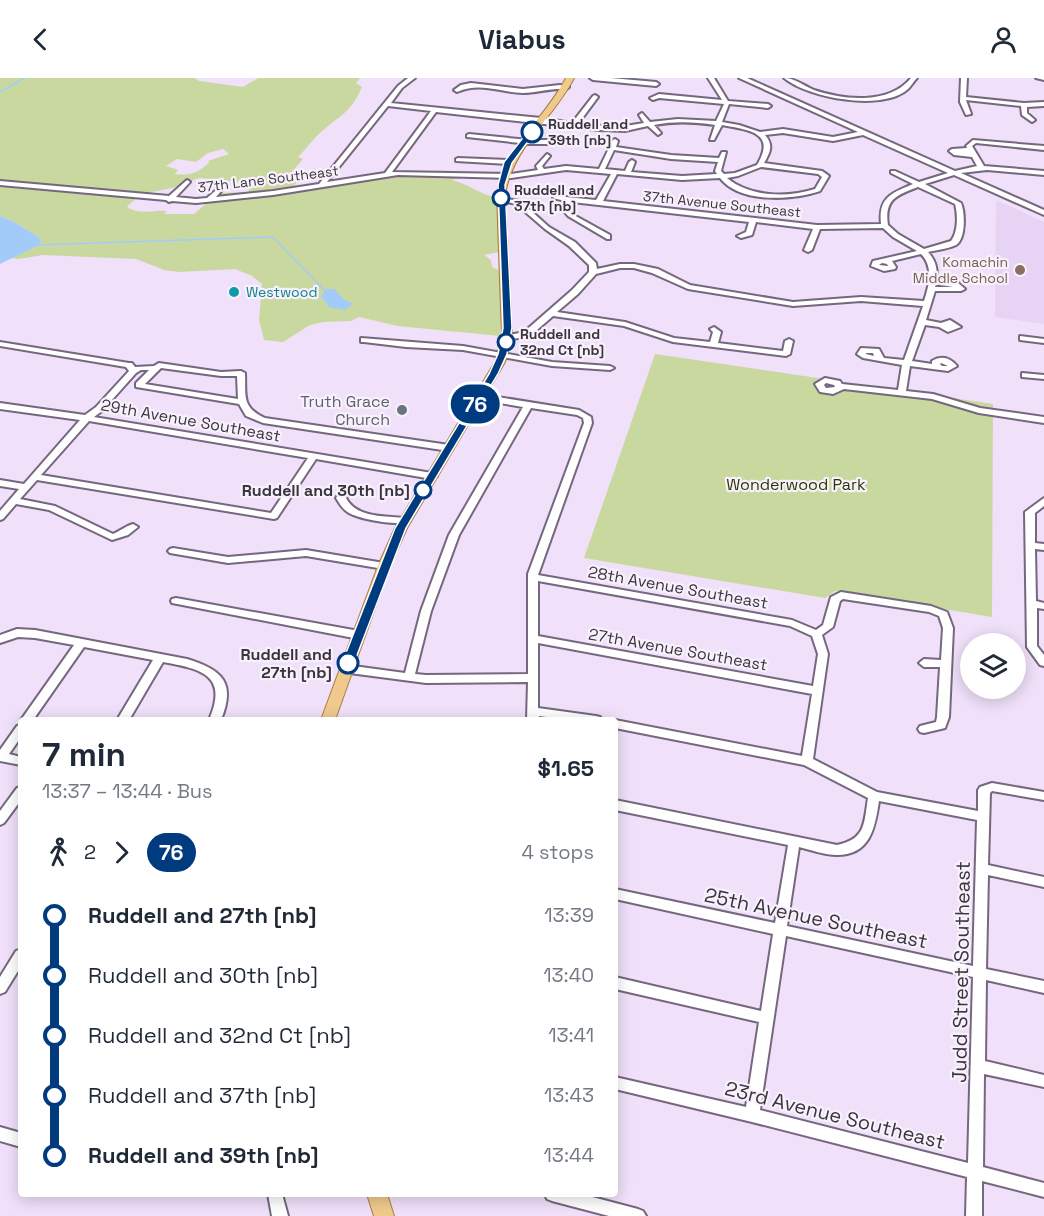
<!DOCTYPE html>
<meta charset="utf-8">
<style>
:root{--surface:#fff;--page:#f2f2f3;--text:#1f2937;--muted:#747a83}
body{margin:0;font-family:"Space Grotesk",sans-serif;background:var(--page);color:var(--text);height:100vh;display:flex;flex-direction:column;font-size:22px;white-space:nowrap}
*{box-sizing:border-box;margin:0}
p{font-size:20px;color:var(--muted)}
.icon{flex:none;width:33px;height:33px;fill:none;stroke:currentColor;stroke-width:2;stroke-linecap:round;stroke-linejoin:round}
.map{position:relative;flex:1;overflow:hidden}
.sheet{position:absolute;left:18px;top:639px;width:600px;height:480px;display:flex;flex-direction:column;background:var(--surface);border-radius:6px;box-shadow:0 3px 15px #0003}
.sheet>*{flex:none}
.badge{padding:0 12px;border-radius:20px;font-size:21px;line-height:39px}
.buttons{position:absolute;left:960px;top:555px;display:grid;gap:12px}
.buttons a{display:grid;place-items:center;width:66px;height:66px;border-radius:50%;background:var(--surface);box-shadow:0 3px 15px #0003;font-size:30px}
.map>.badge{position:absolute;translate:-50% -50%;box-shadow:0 0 0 3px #fff}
.legs{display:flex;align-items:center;gap:9px;height:66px;padding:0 24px;font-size:20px}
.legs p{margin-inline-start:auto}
.overview{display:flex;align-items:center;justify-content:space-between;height:102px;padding:0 24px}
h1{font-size:33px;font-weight:600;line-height:45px}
ul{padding:0 24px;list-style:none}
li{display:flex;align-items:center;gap:21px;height:60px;font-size:22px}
li i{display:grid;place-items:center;width:9px;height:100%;margin:0 8px;background:currentColor}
li i::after{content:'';width:15px;height:15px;margin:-8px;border:4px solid;border-radius:50%;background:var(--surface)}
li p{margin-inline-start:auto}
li:first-child i{background:linear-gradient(#0000 50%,currentColor 0)}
li:last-child i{background:linear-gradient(currentColor 50%,#0000 0)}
header{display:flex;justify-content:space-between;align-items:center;height:78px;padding:0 24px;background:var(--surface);font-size:27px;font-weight:600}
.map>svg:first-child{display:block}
.built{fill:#e7d3f4}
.green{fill:#c9d89f;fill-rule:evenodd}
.water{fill:#a3cbfa}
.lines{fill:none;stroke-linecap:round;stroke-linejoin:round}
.stream{stroke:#a3cbfa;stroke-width:1.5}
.minor-casing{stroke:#75677e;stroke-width:4}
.major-casing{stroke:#a87e3f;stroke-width:2}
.minor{fill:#fff;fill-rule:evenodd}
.major{fill:#efca8c;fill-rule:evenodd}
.line-1{fill:#003b80;stroke:#fff;stroke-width:1.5}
.stop-1-dot{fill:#fff;stroke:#003b80;stroke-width:3}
.education-dot{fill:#8d6e63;stroke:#f8f1fc;stroke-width:2}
.culture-dot{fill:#0f9aa8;stroke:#f8f1fc;stroke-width:2}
.worship-dot{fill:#6b7280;stroke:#f8f1fc;stroke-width:2}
.labels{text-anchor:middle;stroke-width:4.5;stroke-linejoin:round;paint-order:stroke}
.far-stop-label{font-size:14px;font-weight:bold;fill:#3a343e;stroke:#f8f1fc;text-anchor:start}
.far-street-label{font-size:14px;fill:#3a343e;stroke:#f8f1fc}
.far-education-label{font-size:14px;fill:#785e54;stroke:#f8f1fc;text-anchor:end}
.far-culture-label{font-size:14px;fill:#0d838f;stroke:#f8f1fc;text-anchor:start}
.worship-label{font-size:16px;fill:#5b616d;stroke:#f8f1fc;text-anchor:end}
.street-label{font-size:16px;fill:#3a343e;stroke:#f8f1fc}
.park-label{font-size:16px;fill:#2d3700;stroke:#f8f1fc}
.stop-label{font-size:16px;font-weight:bold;fill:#3a343e;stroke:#f8f1fc;text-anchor:end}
.near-street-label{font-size:20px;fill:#3a343e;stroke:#f8f1fc}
</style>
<header><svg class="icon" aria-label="back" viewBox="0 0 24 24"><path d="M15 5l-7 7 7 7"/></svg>Viabus<svg class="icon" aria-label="person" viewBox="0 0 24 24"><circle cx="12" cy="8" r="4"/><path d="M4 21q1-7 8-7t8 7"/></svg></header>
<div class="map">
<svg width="1044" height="1138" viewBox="0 0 1044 1138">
<rect width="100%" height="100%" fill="#f0e0fa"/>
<path class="built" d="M996,122L1044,144V246L995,239Z"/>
<g class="green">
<path d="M0,0H195L199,3L243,9L258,0H360L356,5L362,9C351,35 340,37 321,54C313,61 306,71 298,79L303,81L290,96L302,97L292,110L316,109L376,97L395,99L413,96L460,98L461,100L451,102C468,105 480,117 496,119L499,174L484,177L491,182L492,189L500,193V258L398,248L359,239L351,243L323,244L310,247L283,264L264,262L259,242L262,206L252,198L235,191L179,194L164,192L136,181L43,177L19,181L10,180L39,167V159L12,143L0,138ZM223,71L229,76L208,83L209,85C197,95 191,98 175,96L178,92L166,88L177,81L196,84L208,75ZM200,100L252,105L248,114L219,115L194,136H164L167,133C154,132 138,137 127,129C143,111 155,115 176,109C185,106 191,102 200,100Z"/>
<path d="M655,276L993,326L992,539L835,513L825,520L584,480Z"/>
</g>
<g class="water">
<path d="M0,138L12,143L39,159L41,164L39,167L0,186Z"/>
<path d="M327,211H334L345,222L352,225L351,228L344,232L329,229L321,218Z"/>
</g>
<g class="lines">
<g class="stream">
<path d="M0,14L24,0"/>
<path d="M37,167L273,159L326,214"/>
</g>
<defs>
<g id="minor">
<path d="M408,0H415L402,10L391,25L541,40L572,45L593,18L595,17L598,19L578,46L619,49L644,45L639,37L642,35L650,44L678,41L716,43L724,26L659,20L653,22L650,20L659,16L722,22L708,0H714L728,23L768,26L771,28L768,30L729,26L722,44L739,47L760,54L783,51L833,59L858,54L739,0H747L955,93L977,88L972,79L954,77L949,73L952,71L967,70L966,68L973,62L1044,68V72L976,65L972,68L984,88L1044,93V97L987,92L961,95L1044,132V137L954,97L925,106L961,125C965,134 966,161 956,167C948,171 936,172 928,174C936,183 937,190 937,201L956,203L965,211L961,213H935L926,242L941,245L950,242L961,249L948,254L939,249L925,247L912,283L932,286V283C942,277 950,280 957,288L948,293L910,288L906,313L933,316L980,330L1044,339V345L979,335L932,321L844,311L833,316L820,314L815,306L825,300L840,303L842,306L898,312L902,287L863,280L857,276L861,270L879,271L884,280L904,282L923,228L861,223L793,228L688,211L652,195L634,190H620L596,196L578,216L557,234L625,244L674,260L710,264L713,254L710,251L714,249L721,254L718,265L783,273L785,263L789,261L793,263L790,276L786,278L673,264L624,248L553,238L530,258L507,262L503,260L504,258L524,254L572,212L589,194V187L569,168L545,151L516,126L499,122V120L520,123L549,149L575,164L596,185L597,191L620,186H634L658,191L690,207L793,224L861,219L924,223C929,208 934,189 921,176L892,183L896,189L895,191L884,193L871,188L873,183L917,173L893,159L883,150L820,151L812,172L808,174L804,172L813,151L756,144L752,157L741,160L737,158L746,154L749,144L572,124L569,132L572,136L610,157V161H607L568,138L563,132L565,123L553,120L556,118L596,122L611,96L566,92L511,100L398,97L273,117L196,125L172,123L169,124L166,122L0,107V103L169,118L187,102L190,104L176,119L196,121L207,120L221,108L224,110L216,119L273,113L319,106L398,8ZM388,28L431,33L385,95L327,104ZM436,34L599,52L625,53L648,48L658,57L661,55L654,47C675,43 695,44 715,47L710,62H714L722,47C748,52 777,54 757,87L735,95L724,96L721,93L726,74H722L719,80L671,77L616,69L618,63L615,61L613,62L599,91L566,88L544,91L542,88L550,78L547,76L536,88L538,92L511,96L392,94ZM783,55L833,63L863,57L948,95L919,104L895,93H891V95L913,106C892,115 878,119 881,146L817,147L603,123L617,96L682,102L720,100C740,126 793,122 820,113L829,98L822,93L764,85C770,75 774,67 765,57ZM614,72L671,81L718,84L715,93L717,96L682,98L631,94L635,84L632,82L629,84L625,93L605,91ZM761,89L818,96L822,99L815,111C787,120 750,119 727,100L738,98ZM918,109L955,126C958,137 958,154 951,163L924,171L898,156L888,147C884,121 897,117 918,109ZM882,185L887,186L888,188L879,187ZM936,206L953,209H935ZM866,275H873L874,278L866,276ZM941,285L948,288H942L940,286ZM826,305L834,307L835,309L826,310L824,307Z"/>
<path d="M590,0H611L656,4L659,6L656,8L593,2Z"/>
<path d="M784,0C795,0 804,8 814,12C844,22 889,27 911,0H917C914,3 911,8 908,11C883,34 808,20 784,0Z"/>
<path d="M961,0H967L966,19L1024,25L1044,24V28L1027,29V35L1035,42L1032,44L1022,37L1021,28L966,22L971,36L966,37L960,24Z"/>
<path d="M1036,0H1044V2Z"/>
<path d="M471,5L523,11L560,7L569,9L566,11C551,10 537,15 523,15C498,14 481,4 457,14L454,12L461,7Z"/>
<path d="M469,56L529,62H564L567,64L564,66H529L467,59V57Z"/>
<path d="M458,80L508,82L511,84L508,86L456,83V81Z"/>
<path d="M1020,258L1044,261V265L1020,262Z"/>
<path d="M361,260L463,268L552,284L610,288L614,290L610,292L552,288L463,272L406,269L364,264H361Z"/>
<path d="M0,264L129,285H132L135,289L154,288L159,285L221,294L241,293L245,295C246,318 241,329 265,340L449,367L453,370L449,373L263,345L246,338L239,326L136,309V305L149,292H141L136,295L102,333L94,339L432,395L437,398L432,401L316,381L277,440L274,441L37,402L20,421L55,428L113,456C120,453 126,448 133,446L138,449L128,457L112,462L49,432L16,426L3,441L0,442V433L19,411L0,408V402L24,406L80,342L0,331V325L85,337L96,329L129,293L126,289L0,268ZM161,290L221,298H237L238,321L145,306ZM89,343L308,380L271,435L41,397Z"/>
<path d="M1022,295L1044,297V301L1022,299Z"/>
<path d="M479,316L579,332L591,339L592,345L538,497L792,542L816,552L823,547L831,519L841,514L931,528L947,534L953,550L949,639L945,650L924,655L920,654L918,651L920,648L936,644L937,639L940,589H924L919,585L924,581L941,582L943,550L939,538L929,534L843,521L840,523L833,549L822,557L828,576L813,681L877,714L978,733V712L980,709L992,705L1044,714V722L992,713L990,715L988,787L1044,799V809L988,797L986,891L1044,903V915L986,902L985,983L1044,997V1009L984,996L983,1089L1044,1105V1119L982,1103V1138H966L967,1099L752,1044L615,1011V999L746,1029L759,944L615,911V899L761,933L773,856L615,821V811L775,845L788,767L615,732V722L837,767C866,761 864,745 868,720L804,687L615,650V642L802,678L812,616L538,565V630L596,638L600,639L602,642H569L539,638V642H527L528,604L426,605L342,594L341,591L342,588L346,587L405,595L421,533L449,457L523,329L476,321V317ZM531,330L577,337L583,340L584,345L528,496V596L426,597L415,596L431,533L459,457ZM538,503L790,548L812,558L818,576L813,608L538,558ZM879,723L977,742L973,888L787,848L799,769C811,772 825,777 837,777C870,777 875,750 879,723ZM786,858L973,899L968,1085L760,1032Z"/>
<path d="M346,409L351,412L346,420C356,440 386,438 405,440L410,443C401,449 359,441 349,435C342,431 340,426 336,420L343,410Z"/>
<path d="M1044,420V428L1035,435V465L1044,466V472L1035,471L1036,523L1044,525V531L1037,530V568L1044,577V588L1040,587L1027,569L1025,434Z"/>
<path d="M173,470L228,479L306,472L384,485L389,488L384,491L306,478L228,485L170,475L168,473L170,471Z"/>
<path d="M176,520L359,553L364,557L359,561L172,525L171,523L172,521Z"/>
<path d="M17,551L35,552L187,581C223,592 236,605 221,642H209C229,597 201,591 163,584L129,642H117L153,582L84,569L33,642H21L74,567L35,560L18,559L0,565V557Z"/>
<path d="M21,647V659L9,676L21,679V687L0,683V672L17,648Z"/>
<path d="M21,709V722L4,745L0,747V733L17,710Z"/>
<path d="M21,871V888L5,914L0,916V899L16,873Z"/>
<path d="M0,1049L21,1055V1069L0,1063Z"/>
<path d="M268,1116H282L288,1138H272Z"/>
<path d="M545,1116H581L638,1131L643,1133L646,1138H609L552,1123L547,1121Z"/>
</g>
<g id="major">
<path d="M566,0H574C552,42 514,67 505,116L512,260L505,284L407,450L390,488L335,642H321L378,488L395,450L495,284L502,260L497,116C506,67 544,42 566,0Z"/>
<path d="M367,1116H387L394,1138H374Z"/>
</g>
</defs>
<use href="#minor" class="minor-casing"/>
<use href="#major" class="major-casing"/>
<use href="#minor" class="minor"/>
<use href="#major" class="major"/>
</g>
<path class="line-1" d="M529,52L535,54L512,85L505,107L512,250L507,276L498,296L406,450L354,585L348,589L344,588L342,585L395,450L489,296L498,276L503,250L498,107L504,84Z"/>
<g class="stop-1-dot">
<circle cx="532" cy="54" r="10"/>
<circle cx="501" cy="120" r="8"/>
<circle cx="506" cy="264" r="8"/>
<circle cx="423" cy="412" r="8"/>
<circle cx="348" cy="585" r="10"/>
</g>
<circle class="education-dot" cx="1020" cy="192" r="6"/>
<circle class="culture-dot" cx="234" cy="214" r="6"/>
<circle class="worship-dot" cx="402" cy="332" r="6"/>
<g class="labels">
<g class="far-stop-label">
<text x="548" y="51">Ruddell and<tspan x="548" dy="16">39th [nb]</tspan></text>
<text x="514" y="117">Ruddell and<tspan x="514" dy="16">37th [nb]</tspan></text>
<text x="520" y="261">Ruddell and<tspan x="520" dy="16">32nd Ct [nb]</tspan></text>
</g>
<g class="far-street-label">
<text transform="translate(268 101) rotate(-7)" y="5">37th Lane Southeast</text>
<text transform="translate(722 126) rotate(6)" y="5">37th Avenue Southeast</text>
</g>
<g class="far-education-label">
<text x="1008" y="189">Komachin<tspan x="1008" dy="16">Middle School</tspan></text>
</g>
<g class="far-culture-label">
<text x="246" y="219">Westwood</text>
</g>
<g class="worship-label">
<text x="390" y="329">Truth Grace<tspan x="390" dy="18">Church</tspan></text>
</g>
<g class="street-label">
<text transform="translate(191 342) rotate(10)" y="6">29th Avenue Southeast</text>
<text transform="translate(678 509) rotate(10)" y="6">28th Avenue Southeast</text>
<text transform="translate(678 571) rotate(10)" y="6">27th Avenue Southeast</text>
</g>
<g class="park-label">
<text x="796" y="412">Wonderwood Park</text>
</g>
<g class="stop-label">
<text x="410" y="418">Ruddell and 30th [nb]</text>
<text x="332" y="582">Ruddell and<tspan x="332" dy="18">27th [nb]</tspan></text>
</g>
<g class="near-street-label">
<text transform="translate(816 840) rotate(12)" y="7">25th Avenue Southeast</text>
<text transform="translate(961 894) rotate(-89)" y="7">Judd Street Southeast</text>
<text transform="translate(835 1037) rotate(14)" y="7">23rd Avenue Southeast</text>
</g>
</g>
</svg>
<div class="buttons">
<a><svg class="icon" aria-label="layers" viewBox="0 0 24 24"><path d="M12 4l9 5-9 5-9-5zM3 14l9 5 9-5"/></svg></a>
</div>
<b class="badge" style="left:475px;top:326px;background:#003b80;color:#fff">76</b>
<section class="sheet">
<div class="overview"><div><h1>7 min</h1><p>13:37 – 13:44 · Bus</p></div><b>$1.65</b></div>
<div class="legs"><svg class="icon" aria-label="walk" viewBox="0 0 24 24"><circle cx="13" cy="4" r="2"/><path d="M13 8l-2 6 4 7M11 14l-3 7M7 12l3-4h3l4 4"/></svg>2<svg class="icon" aria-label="forward" viewBox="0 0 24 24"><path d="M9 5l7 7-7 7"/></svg><b class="badge" style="background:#003b80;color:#fff">76</b><p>4 stops</p></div>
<ul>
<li><i style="color:#003b80"></i><b>Ruddell and 27th [nb]</b><p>13:39</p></li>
<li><i style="color:#003b80"></i><span>Ruddell and 30th [nb]</span><p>13:40</p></li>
<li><i style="color:#003b80"></i><span>Ruddell and 32nd Ct [nb]</span><p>13:41</p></li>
<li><i style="color:#003b80"></i><span>Ruddell and 37th [nb]</span><p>13:43</p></li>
<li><i style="color:#003b80"></i><b>Ruddell and 39th [nb]</b><p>13:44</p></li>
</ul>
</section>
</div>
